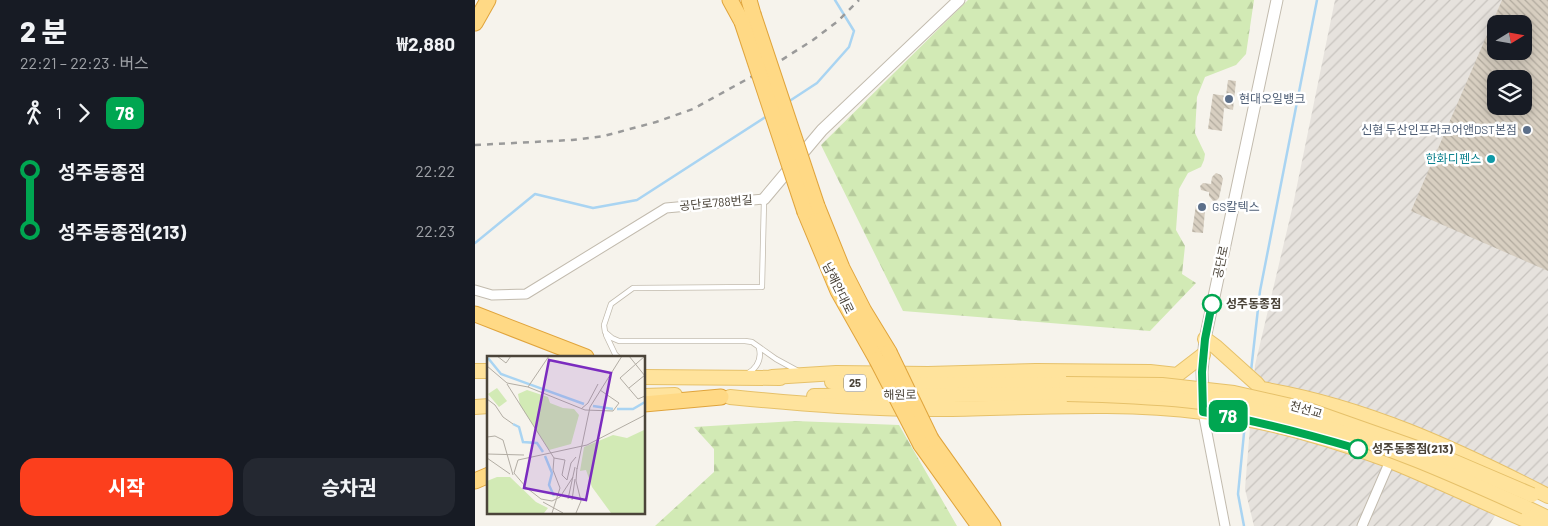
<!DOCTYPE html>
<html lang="ko">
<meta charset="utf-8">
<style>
:root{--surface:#171b24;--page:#242831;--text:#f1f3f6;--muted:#9ea1a6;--accent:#fc3f1d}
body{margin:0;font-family:Barlow,"Noto Sans KR",sans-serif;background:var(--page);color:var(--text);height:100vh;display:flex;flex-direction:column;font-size:19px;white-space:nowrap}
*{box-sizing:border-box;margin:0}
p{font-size:16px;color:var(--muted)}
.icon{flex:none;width:28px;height:28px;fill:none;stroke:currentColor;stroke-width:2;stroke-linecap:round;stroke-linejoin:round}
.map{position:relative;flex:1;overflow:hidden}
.side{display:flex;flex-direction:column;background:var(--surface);width:475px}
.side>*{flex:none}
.badge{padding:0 10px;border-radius:8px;font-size:18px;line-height:32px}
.needle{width:32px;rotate:79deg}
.controls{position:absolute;left:1012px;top:15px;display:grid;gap:10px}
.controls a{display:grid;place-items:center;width:45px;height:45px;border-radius:10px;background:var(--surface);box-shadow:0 2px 12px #0003;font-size:25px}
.map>.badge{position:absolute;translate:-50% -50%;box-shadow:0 0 0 2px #fff}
.legs{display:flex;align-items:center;gap:8px;height:55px;padding:0 20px;font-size:16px}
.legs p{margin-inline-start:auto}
.headline{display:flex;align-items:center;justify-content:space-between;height:85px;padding:0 20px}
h1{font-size:28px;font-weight:800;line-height:38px}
.primary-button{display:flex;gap:10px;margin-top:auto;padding:10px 20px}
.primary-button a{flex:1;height:58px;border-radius:15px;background:var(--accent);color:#fff;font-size:20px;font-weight:800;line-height:58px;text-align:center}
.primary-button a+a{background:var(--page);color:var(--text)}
ul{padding:0 20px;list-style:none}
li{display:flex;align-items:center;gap:18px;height:60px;font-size:19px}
li i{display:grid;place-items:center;width:8px;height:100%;margin:0 6px;background:currentColor}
li i::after{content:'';width:12px;height:12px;margin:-6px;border:4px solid;border-radius:50%;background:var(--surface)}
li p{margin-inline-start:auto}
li:first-child i{background:linear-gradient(#0000 50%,currentColor 0)}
li:last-child i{background:linear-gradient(currentColor 50%,#0000 0)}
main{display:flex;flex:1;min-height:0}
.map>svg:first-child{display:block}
.industrial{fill:url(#industrial-furrows);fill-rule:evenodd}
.forest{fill:url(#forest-firs)}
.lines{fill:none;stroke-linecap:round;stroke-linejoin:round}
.stream{stroke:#a9d4f2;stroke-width:2.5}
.building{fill:url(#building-back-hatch);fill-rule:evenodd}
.service-casing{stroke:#c2bbae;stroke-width:6}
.minor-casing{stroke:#c2bbae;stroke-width:11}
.tertiary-casing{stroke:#c2bbae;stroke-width:13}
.primary-casing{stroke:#e6c16a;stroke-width:16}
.trunk-casing{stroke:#e0a43c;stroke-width:17}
.service{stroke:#fff;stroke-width:4.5}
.minor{stroke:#fff;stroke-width:9}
.tertiary{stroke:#fff;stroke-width:11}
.primary{stroke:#ffe39c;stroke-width:14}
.trunk{stroke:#ffd985;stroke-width:15}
.rail{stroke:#9a9a9a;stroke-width:2.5;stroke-dasharray:6 6;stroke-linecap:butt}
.primary-bridge-casing{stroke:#e6c16a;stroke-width:16;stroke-linecap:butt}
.trunk-bridge-casing{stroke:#e0a43c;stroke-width:17;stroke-linecap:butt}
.primary-bridge{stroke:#ffe39c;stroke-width:14}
.trunk-bridge{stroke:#ffd985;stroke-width:15}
.line-1-casing{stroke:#fff;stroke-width:11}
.line-1{stroke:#00a651;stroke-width:8}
.service-dot{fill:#5c6f8a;stroke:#fff;stroke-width:2}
.culture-dot{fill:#0f9aa8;stroke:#fff;stroke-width:2}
.stop-1-dot{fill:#fff;stroke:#00a651;stroke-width:2.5}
.labels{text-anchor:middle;stroke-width:5;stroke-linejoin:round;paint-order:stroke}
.shield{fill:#fff;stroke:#817c74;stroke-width:1}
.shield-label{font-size:11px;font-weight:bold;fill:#4b4439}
.service-label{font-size:12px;fill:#4e5e75;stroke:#fff;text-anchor:start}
.culture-label{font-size:12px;fill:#0d838f;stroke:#fff;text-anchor:end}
.street-label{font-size:12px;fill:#4b4439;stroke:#fff}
.stop-label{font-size:12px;font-weight:bold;fill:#4b4439;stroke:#fff;text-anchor:start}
.inset-river{fill:none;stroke:#a9d4f2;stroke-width:2.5}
.inset-road{fill:none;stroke:#b2ada4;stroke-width:1}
.view{fill:#7b2cbf;fill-opacity:0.15;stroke:#7b2cbf;stroke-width:2.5}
.inset-edge{fill:none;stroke:#4b4439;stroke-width:2.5}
</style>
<main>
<section class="side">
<div class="headline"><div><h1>2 분</h1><p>22:21 – 22:23 · 버스</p></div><b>₩2,880</b></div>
<div class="legs"><svg class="icon" aria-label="walk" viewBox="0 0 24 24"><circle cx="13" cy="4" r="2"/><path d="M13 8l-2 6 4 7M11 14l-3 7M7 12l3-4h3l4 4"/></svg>1<svg class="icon" aria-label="forward" viewBox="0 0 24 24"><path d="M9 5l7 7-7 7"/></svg><b class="badge" style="background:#00a651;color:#fff">78</b></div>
<ul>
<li><i style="color:#00a651"></i><b>성주동종점</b><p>22:22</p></li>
<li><i style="color:#00a651"></i><b>성주동종점(213)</b><p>22:23</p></li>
</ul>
<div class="primary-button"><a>시작</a><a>승차권</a></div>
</section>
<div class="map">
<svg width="1073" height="526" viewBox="0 0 1073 526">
<defs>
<pattern id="industrial-furrows" width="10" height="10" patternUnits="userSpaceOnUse" patternTransform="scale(1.25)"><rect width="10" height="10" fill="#e6e2dd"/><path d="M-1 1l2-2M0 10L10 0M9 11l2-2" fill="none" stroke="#c7c3be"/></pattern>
<pattern id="forest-firs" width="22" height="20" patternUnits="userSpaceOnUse" patternTransform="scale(1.25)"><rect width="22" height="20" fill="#d2eab5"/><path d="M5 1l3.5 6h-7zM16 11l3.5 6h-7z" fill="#b6ca9c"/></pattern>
<pattern id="building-back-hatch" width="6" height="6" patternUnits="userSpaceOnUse" patternTransform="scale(1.25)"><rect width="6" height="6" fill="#d8cfc1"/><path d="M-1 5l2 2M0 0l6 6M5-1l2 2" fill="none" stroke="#b1aa9e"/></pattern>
</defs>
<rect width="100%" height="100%" fill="#f6f3ec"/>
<path class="industrial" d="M860,0H1073V488L1042,476L1014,526H779L770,489L780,365L818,205ZM1021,24H1049V51H1021ZM1021,79H1049V106H1021Z"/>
<g class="forest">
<path d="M493,0H779L771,54L761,65L730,77L722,97L720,133L730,154L729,160L726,167L713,173L704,189L701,230L710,246L707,274L721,283L675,331L428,311L346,145Z"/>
<path d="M320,421L424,425L482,526H180L239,472V449L219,427Z"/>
</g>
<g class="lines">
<g class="stream">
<path d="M313,102L342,83L374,47L379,31L360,0"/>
<path d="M0,243L60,194L118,208L162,200L292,116"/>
<path d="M776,371L785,291L842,0"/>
<path d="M769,526L763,494L770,423"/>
</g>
</g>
<g class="building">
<path d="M1027,0H1073V271L936,211ZM1021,24H1049V51H1021ZM1021,79H1049V106H1021Z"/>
<path d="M753,80L761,81L758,110L749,108L747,131L733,129L738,94L751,96Z"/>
<path d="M741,173L746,175L748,179L744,198L741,201H738L734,196V192L726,190L725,186L728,183L736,184L737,177Z"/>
<path d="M721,205L726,206L730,211L728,233L717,232Z"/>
</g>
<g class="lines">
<defs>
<g id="service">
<path d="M289,200L287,287L158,288L136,304L129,325L130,332L137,338L144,341H270L277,342L301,359L323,371"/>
<path d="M131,335L140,354L143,357"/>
<path d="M272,374C282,368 287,360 284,348"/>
</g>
<g id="minor">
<path d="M0,290L17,295L51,294L191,208L289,199"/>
<path d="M728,412L750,526"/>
<path d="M887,526L915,461"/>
</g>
<g id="tertiary">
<path d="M289,199L347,130L484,0"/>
<path d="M728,398L727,372L730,339L802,0"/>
</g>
<g id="primary">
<path d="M730,339L741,347L782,384L786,389C889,406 981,449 1073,496"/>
<path d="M0,371H14"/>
<path d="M169,377L305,378"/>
<path d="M297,377L361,373L453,374L561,371L675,372L702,375L728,355"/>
<path d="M357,382L401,385L591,384"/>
<path d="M169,396L200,395"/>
<path d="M339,396L592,394"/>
<path d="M255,397C327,404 399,410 471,409C556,408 643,401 728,412C790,420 854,438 913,460C958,478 1003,500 1048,519L1070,526"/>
<path d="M0,407L14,406"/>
<path d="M1050,507L1073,518"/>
</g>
<g id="trunk">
<path d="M255,0L267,22"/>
<path d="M274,0L278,14"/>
<path d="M0,23L13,0"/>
<path d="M342,206L367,268L389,311L414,352"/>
<path d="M330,212L363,291L402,360"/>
<path d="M0,314L111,357"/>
<path d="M169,404L246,397"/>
<path d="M456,439L518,526"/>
<path d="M446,445L504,526"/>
<path d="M0,481L14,475"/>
</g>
</defs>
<use href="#service" class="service-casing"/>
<use href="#minor" class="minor-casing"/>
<use href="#tertiary" class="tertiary-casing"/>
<use href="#primary" class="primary-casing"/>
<use href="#trunk" class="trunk-casing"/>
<use href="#service" class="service"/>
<use href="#minor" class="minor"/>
<use href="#tertiary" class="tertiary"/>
<use href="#primary" class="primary"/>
<use href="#trunk" class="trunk"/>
<path class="rail" d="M0,145L97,140L129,136L181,122L218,109L305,61L338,40L363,21L384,0"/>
<defs>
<g id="primary-bridge">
<path d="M591,384L687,385L759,393L834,410L973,459L1057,495"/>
<path d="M592,394C673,396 753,400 832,422C907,443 979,475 1050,507"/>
</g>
<g id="trunk-bridge">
<path d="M278,14L342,206"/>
<path d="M267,22L330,212"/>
<path d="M414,352L456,439"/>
<path d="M402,360L446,445"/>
</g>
</defs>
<use href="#primary-bridge" class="primary-bridge-casing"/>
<use href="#trunk-bridge" class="trunk-bridge-casing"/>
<use href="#primary-bridge" class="primary-bridge"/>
<use href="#trunk-bridge" class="trunk-bridge"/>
</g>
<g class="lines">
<defs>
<path id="line-1" d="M737,304L730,339L727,372L728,412C781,420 832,434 883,449"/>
</defs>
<use href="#line-1" class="line-1-casing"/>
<use href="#line-1" class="line-1"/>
</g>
<g class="service-dot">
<circle cx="754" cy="99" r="5"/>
<circle cx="1052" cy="130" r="5"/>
<circle cx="727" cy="207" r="5"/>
</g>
<circle class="culture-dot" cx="1016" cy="159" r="5"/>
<g class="stop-1-dot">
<circle cx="737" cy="304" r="9"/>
<circle cx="883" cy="449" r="9"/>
</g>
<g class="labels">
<rect class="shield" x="369" y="374.5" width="22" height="17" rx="4"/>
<g class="shield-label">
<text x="380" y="387">25</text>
</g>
<g class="service-label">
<text x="764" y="103">현대오일뱅크</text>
<text x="1042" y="134" text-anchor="end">신협 두산인프라코어앤DST본점</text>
<text x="737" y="211">GS칼텍스</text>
</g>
<g class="culture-label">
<text x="1006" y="163">한화디펜스</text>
</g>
<g class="street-label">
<text transform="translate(241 203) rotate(-5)" y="4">공단로788번길</text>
<text transform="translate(746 262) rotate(-78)" y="4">공단로</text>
<text transform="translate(363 288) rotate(64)" y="4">남해안대로</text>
<text transform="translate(425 395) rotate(-1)" y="4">해원로</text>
<text transform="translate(831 410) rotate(16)" y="4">천선교</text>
</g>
<g class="stop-label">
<text x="751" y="308">성주동종점</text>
<text x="897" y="453">성주동종점(213)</text>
</g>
</g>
<g transform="translate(12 356)">
<rect width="158" height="158" fill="#f6f3ec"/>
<path d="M40,34L61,41L63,47L76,52L87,53L92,59L84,88L62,94L33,49L31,38ZM157,74V157H124L105,131L99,114L93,115L97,91L126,79L140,82ZM10,121H23L49,146L61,152L57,157H0V125Z" fill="#d2eab5"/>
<path d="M10,32L20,45L12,51L1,38Z" fill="#d2eab5"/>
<path class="inset-river" d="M1,2L14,18L97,48M106,50L126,53M130,53H146L158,46M26,68L32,71L36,86L50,87L56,96M58,100L65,117L62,129L67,140"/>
<path class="inset-road" d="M10,0L19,7L24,0M142,0L158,20M158,0L133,22L151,43L158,40M0,10L20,27L41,31L98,54L126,55L132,47L113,34M20,28L67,102L66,114L73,132L65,157M41,31L62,0M142,32L158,19M0,43L8,49L16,61L26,68M94,53L101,47L111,28M0,81L8,80L16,84L26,119M0,98L37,99M0,102L23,118M67,102L78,104L75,119L80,124L84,107L89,101M90,113L103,51L135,0M36,129L54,143L65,145L73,141L86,121M38,130L27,117L31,104L100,89L158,59M81,143L88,111M85,144L88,123M56,146L76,157M89,157L94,145L89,125L90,112"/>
<path class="view" d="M62,4L124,17L99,144L37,132Z"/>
<rect width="158" height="158" class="inset-edge"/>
</g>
</svg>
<div class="controls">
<a><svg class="needle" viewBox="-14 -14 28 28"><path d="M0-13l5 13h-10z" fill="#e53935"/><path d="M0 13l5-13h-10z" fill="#9ea1a6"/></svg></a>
<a><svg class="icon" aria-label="layers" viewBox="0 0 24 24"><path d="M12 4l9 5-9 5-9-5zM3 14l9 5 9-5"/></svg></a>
</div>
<b class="badge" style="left:753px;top:416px;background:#00a651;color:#fff">78</b>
</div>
</main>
